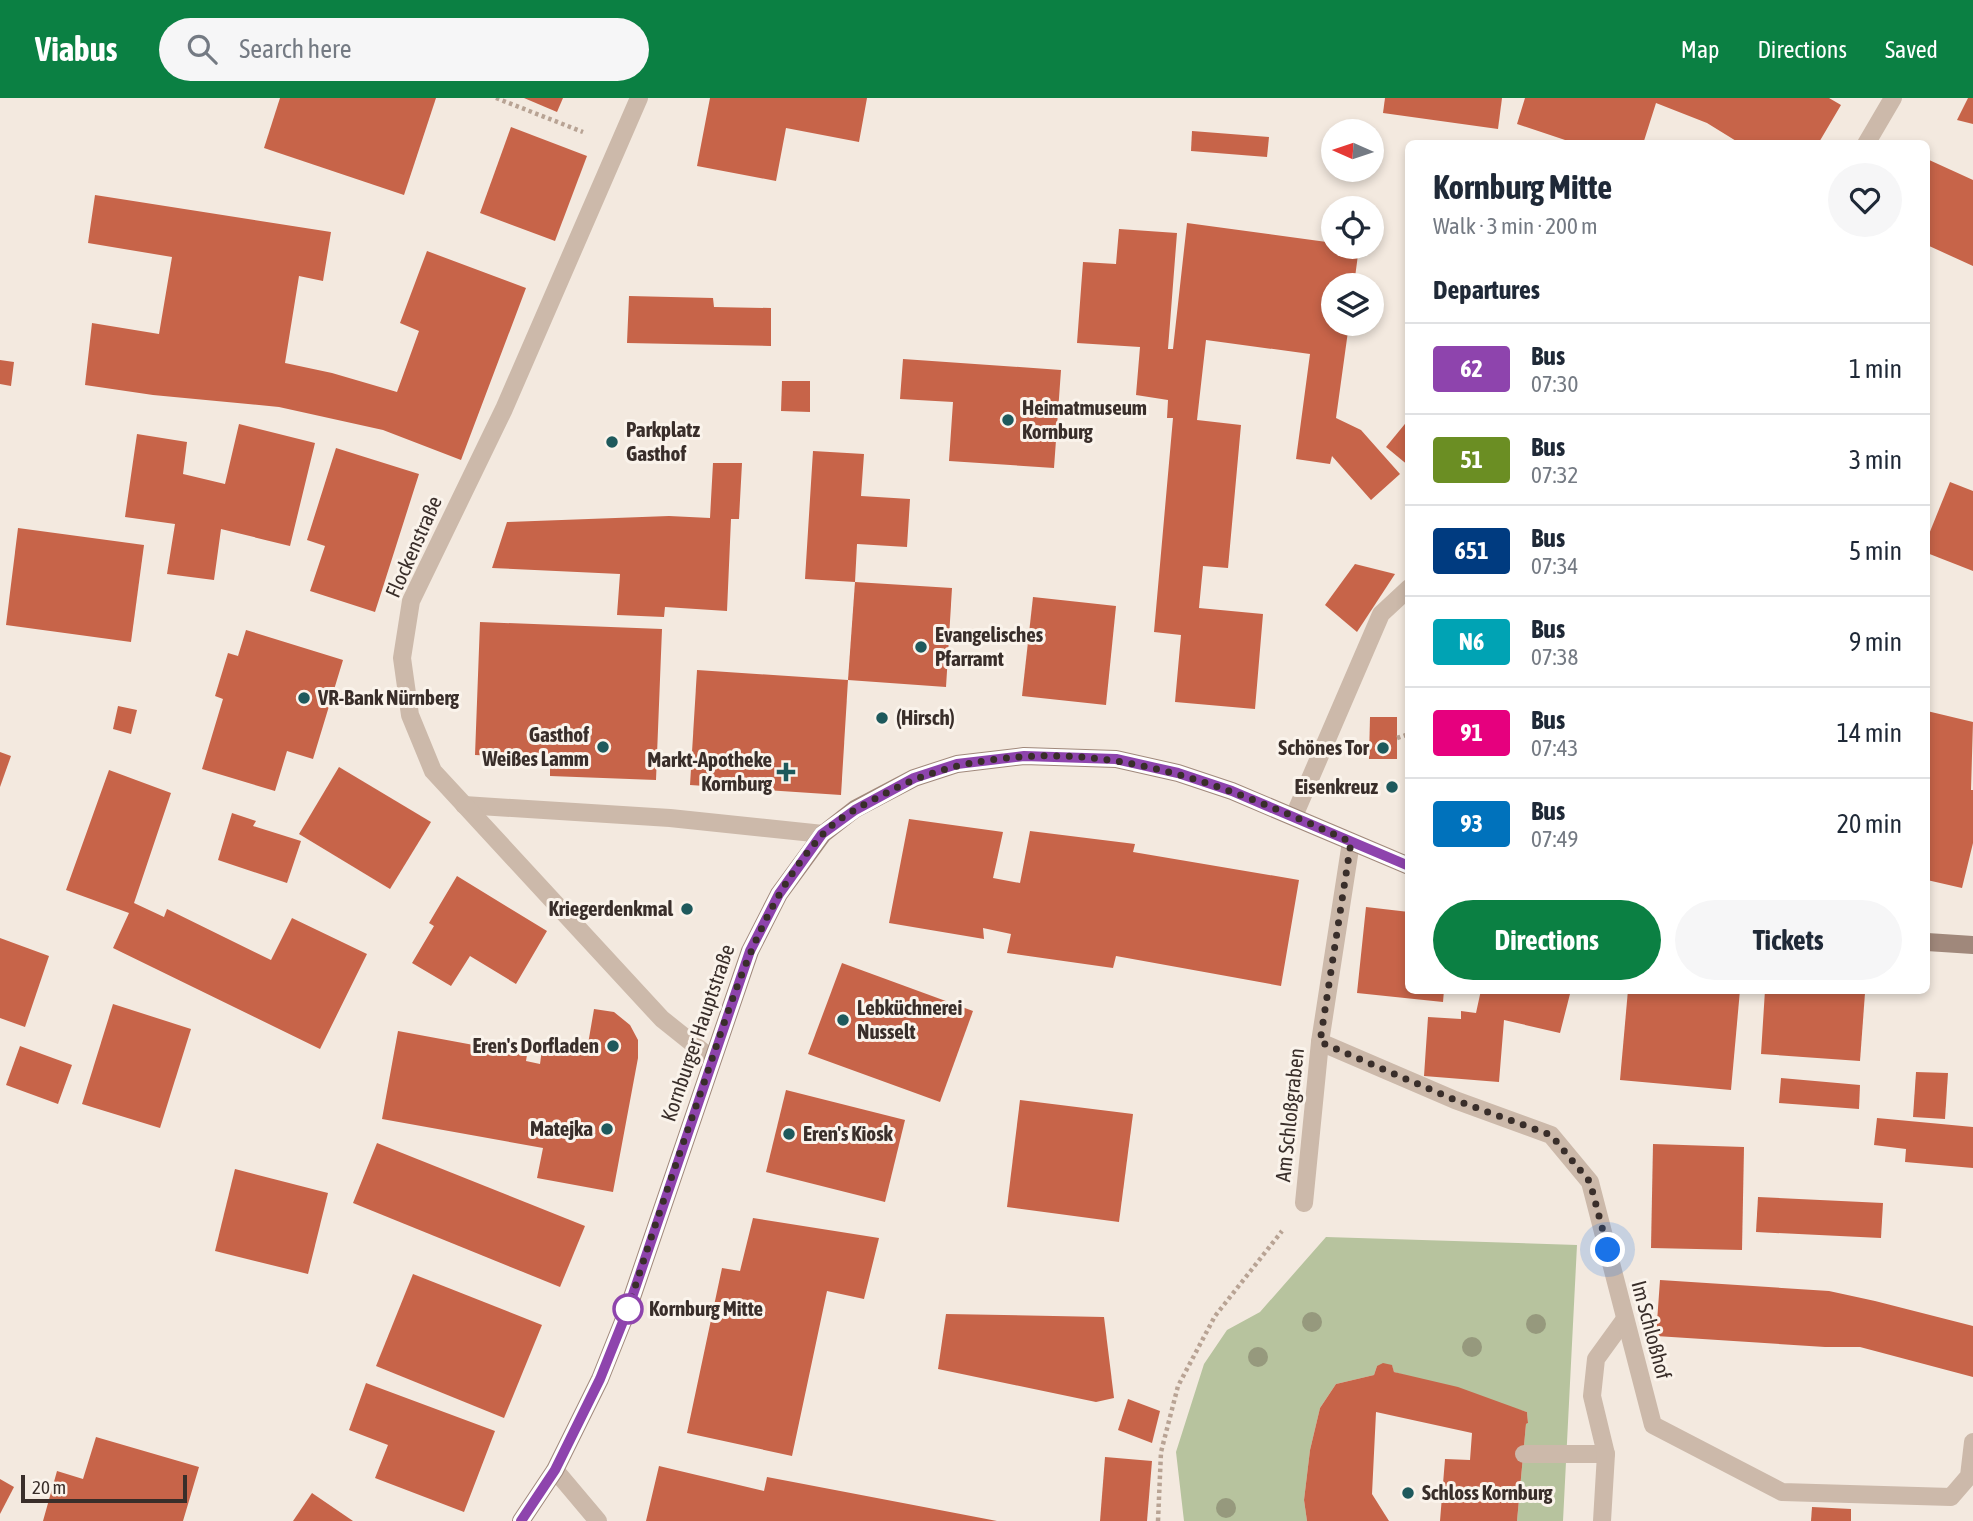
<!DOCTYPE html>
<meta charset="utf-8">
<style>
:root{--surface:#fff;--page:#f6f6f7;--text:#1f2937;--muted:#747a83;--line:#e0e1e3;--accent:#0b8043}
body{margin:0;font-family:"Asap Condensed",sans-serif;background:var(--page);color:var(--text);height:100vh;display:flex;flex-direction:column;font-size:26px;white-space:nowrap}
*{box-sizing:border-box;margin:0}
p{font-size:23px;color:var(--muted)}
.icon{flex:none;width:38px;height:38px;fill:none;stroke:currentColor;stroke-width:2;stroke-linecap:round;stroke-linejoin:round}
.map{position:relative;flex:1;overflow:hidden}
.sheet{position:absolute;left:1405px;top:42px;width:525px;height:854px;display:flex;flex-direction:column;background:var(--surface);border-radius:10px;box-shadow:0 4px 10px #0003}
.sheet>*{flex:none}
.badge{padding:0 14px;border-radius:5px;font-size:24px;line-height:46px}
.needle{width:46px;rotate:273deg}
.controls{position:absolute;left:1321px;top:21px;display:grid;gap:14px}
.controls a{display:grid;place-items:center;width:63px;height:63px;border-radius:50%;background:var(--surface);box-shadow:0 4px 10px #0003;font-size:35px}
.scale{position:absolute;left:21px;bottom:18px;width:166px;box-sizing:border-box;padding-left:7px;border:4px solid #392e2a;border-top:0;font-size:19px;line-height:24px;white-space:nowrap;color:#392e2a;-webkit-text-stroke:5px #faf3eb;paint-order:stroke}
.you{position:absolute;width:35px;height:35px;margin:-18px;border:5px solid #fff;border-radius:50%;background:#1a73e8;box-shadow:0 0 0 10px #1a73e833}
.map>.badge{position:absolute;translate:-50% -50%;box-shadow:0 0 0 4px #fff}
h2{padding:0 28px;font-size:26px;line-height:63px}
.round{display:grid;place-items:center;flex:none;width:74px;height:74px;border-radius:37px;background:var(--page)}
.headline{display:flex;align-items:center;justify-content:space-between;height:119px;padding:0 28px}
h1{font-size:33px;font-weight:700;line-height:52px}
.cta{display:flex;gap:14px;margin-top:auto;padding:14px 28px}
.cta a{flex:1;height:80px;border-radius:42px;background:var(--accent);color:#fff;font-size:28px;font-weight:700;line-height:80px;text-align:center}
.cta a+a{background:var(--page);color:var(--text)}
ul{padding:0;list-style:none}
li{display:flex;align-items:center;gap:21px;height:91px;padding:0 28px;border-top:2px solid var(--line)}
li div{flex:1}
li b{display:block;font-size:26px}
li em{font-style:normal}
li .badge{min-width:77px;font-weight:700;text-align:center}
header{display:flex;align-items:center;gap:42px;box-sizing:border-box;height:98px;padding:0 35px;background:var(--accent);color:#fff}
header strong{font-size:33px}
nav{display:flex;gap:38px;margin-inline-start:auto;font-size:24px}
.search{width:490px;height:63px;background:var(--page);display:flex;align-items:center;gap:18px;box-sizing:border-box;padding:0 24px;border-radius:38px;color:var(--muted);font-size:26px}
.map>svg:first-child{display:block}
.green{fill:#b7c39e}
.building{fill:#c76449}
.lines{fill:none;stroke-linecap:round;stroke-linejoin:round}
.path{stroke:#b8a394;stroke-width:4.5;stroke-dasharray:3.5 3.5;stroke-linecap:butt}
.service{stroke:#ccb9aa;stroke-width:18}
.pedestrian{stroke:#ccb9aa;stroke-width:18}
.minor{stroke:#ccb9aa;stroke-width:18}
.secondary{stroke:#a0887b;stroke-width:18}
.tree{fill:#96997d}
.line-casing{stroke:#fff;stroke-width:16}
.line{stroke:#8e44ad;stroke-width:10}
.walk{stroke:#392e2a;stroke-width:7;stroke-dasharray:0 12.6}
.poi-dot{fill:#1e595c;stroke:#faf3eb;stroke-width:2.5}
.stop-dot{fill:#fff;stroke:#8e44ad;stroke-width:3.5}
.labels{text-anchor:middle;stroke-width:6;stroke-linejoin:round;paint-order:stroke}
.poi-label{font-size:21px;font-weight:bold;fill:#392e2a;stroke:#faf3eb;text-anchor:start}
.street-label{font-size:21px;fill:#392e2a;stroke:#faf3eb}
.stop-label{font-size:21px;font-weight:bold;fill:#392e2a;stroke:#faf3eb;text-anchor:start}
</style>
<header>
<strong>Viabus</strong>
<div class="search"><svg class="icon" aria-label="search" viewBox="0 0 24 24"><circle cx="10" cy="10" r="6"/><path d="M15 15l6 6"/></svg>Search here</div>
<nav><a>Map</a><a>Directions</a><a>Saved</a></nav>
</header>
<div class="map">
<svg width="1973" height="1423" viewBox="0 0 1973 1423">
<rect width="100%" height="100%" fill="#f3e9df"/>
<path class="green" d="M1326,1139L1577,1147L1563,1423H1517L1526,1326L1528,1325L1527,1314L1394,1274L1392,1268H1377L1374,1277L1336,1286L1320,1310L1310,1352L1304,1402L1307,1423H1184L1176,1354L1204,1266L1227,1232L1260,1214Z"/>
<g class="building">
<path d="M280,0H436L404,97L264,50Z"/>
<path d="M524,0H563L557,14Z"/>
<path d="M710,0H867L859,44L786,30L776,83L697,68Z"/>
<path d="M1385,0H1502L1498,31L1383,15Z"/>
<path d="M1525,0H1829L1841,7L1818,46H1741L1707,25L1656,5L1643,46H1577L1517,26Z"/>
<path d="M1968,0H1973V26L1957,22Z"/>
<path d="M511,29L587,58L555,143L480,115Z"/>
<path d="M1192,33L1269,39L1267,59L1191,53Z"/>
<path d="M1927,61L1973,82V168L1927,147Z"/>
<path d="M95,97L331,134L323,183L299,178L285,265L332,275L397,294L419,233L400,225L427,153L526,190L461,362L383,332L279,309L153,297L85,287L92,225L159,236L172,159L88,145Z"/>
<path d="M1187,125L1334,145V149H1359L1354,187H1334V226H1349L1336,320L1361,332L1400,376L1371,402L1332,358L1330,366L1296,361L1310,256L1206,242L1197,322L1241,327L1228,470L1203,468L1199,510L1263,516L1255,611L1175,604L1181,537L1154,534L1173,320H1167L1168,302L1136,297L1140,249L1077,245L1083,164L1116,166L1119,131L1177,135L1168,251H1173Z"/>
<path d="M629,198L713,200L714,209L771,210V248L627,245Z"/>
<path d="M903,261L1061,272L1054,370L949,363L953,304L900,301Z"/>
<path d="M0,262L14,264L11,288L0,286Z"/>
<path d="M782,283H810V314L781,313Z"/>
<path d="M1409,321V368L1386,349Z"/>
<path d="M239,326L315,345L290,448L221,431L214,482L167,476L175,426L125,419L137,336L187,344L183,376L225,386Z"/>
<path d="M336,350L419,376L375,514L310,493L325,448L307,442Z"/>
<path d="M813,353L864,356L861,398L910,401L907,449L857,446L855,484L805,481Z"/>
<path d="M713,365H742L739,421H731L727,513L665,509L664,519L617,517L620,476L492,470L507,424L669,418L710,420Z"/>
<path d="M1950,384L1973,393V473L1927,455V441Z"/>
<path d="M18,430L144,447L131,544L6,527Z"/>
<path d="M1355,466L1395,476L1357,534L1325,507Z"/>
<path d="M855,484L952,490L946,589L848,582Z"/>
<path d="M1033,499L1116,508L1106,607L1022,598Z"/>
<path d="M480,524L662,531L656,682L550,678V660L475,657Z"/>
<path d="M246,532L343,562L313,661L287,653L275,693L202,671L223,601L215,598L228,555L238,558Z"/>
<path d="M697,572L848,582L841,697L690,687Z"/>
<path d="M118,608L137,612L131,636L113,631Z"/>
<path d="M1927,613L1973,624L1971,692H1973V745L1962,790L1927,782Z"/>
<path d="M1370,619H1397V661H1369Z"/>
<path d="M0,654L11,658L0,689Z"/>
<path d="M339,669L431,724L390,791L299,736Z"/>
<path d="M109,672L171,695L134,805L164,819L167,811L271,862L292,820L367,856L320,951L113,850L129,815L66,792Z"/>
<path d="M232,715L256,723L253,728L301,743L287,785L218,762Z"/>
<path d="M909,721L1003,734L993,780L1020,785L1030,733L1135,746L1133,754L1299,782L1281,888L1116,858L1113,870L1007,855L1011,836L983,830L984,841L889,825Z"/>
<path d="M457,778L547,833L516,886L470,858L451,888L412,865L434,828L429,825Z"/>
<path d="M1366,809L1409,814V892H1444L1443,904L1357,895Z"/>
<path d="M0,840L49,858L25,929L0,920Z"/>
<path d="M842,865L973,913L940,1004L808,956Z"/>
<path d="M1481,892H1571L1560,935L1504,922L1499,984L1424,978L1428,919L1461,921V913L1476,915Z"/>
<path d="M1628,892H1740L1731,992L1620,982Z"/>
<path d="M1765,892L1865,895L1860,963L1761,956Z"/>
<path d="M113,906L191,931L160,1030L82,1006Z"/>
<path d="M594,911L614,914L630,927L638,942V960L613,1094L537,1080L543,1050L382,1021L398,933L527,957L526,963L540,966L543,944L587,952Z"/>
<path d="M20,948L72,967L58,1006L6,987Z"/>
<path d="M1916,974L1948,975L1945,1021L1913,1019Z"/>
<path d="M1781,980L1860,987L1859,1011L1779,1005Z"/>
<path d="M786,992L905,1022L885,1104L766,1074Z"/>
<path d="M1020,1002L1133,1016L1119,1124L1007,1109Z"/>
<path d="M1877,1020L1973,1029V1070L1905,1064L1906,1051L1874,1047Z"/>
<path d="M377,1045L585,1128L560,1189L353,1105Z"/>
<path d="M1653,1046L1744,1049L1742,1152L1651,1150Z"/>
<path d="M235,1071L328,1095L308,1176L215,1153Z"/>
<path d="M1758,1099L1883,1105L1881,1140L1756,1134Z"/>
<path d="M753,1120L879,1140L864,1201L827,1193L792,1358L687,1335L722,1170L740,1173Z"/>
<path d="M413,1176L542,1227L504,1320L376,1268Z"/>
<path d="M1660,1182L1829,1193L1875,1203L1973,1228V1279L1860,1249H1825L1656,1238Z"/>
<path d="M946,1216L1104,1219L1114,1300L1096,1304L938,1271Z"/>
<path d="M1383,1265L1392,1267L1394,1274L1458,1289L1527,1314L1528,1325L1526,1326L1517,1423H1440L1445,1361L1470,1362L1472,1335L1376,1314L1372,1396L1389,1423H1307L1304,1402L1310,1352L1320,1310L1336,1286L1374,1277L1377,1268Z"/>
<path d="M366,1285L495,1333L464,1414L375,1380L388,1347L349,1332Z"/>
<path d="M1128,1301L1160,1313L1152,1345L1118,1332Z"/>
<path d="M96,1339L199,1369L183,1423H43L57,1373L83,1381Z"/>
<path d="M1105,1359L1152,1363L1147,1423H1100Z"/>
<path d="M659,1368L764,1393L767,1379L997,1423H646Z"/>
<path d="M0,1381L14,1389L0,1416Z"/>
<path d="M312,1395L353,1423H293Z"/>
<path d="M1812,1409L1851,1411V1423H1811Z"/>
</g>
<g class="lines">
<g class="path">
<path d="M496,0L583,34"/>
<path d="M1397,640L1409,636"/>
<path d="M1158,1423L1161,1354L1178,1288L1215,1218L1282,1133"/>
</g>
<g class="service">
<path d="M1524,1356H1606"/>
<path d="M555,1372L598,1423"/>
<path d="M1602,1423L1606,1356L1592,1298L1596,1261L1625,1221"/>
</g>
<path class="pedestrian" d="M464,707L670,720L823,736"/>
<g class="minor">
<path d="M639,0L504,311L411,503L402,560L410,617L433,673L662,921L712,961"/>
<path d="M1866,46L1893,0"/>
<path d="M1294,718L1381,516L1409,490"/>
<path d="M1320,944L1455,1002L1551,1037L1590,1084L1653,1327L1782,1394L1951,1399L1969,1378L1973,1344"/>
<path d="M1304,1105L1320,944L1351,744"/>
</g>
<g class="secondary">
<path d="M1927,844L1973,847"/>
<path d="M521,1423L555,1372L600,1281L628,1211L750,853L779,796L823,736L855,711L914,680L957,666L1024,658L1116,661L1178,675L1232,693L1409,768"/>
</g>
</g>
<g class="tree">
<circle cx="1312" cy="1224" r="10"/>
<circle cx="1536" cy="1226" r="10"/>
<circle cx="1472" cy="1249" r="10"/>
<circle cx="1258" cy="1259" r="10"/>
<circle cx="1226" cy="1410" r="10"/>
</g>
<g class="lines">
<defs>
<path id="line" d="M521,1423L555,1372L600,1281L628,1211L750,853L779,796L822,736L855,712L914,680L957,666L1024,658L1116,661L1178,675L1232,693L1409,768"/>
</defs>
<use href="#line" class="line-casing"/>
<use href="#line" class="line"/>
<path class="walk" d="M628,1211C652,1135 678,1060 704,985C733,899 760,806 822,737C839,718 867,705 890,693C925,675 958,666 998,661C1126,645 1237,692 1351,744L1320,944L1455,1002L1551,1037L1590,1084L1608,1152"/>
</g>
<g class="poi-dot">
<circle cx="1008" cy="322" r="7"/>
<circle cx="612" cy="344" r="7"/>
<circle cx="921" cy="549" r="7"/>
<circle cx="304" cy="600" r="7"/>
<circle cx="882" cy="620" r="7"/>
<circle cx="603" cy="649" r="7"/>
<circle cx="1383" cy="650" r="7"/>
<path d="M782.5 663.5h7v7h7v7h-7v7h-7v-7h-7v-7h7z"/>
<circle cx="1392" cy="689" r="7"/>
<circle cx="687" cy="811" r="7"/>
<circle cx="843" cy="922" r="7"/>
<circle cx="613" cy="948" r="7"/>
<circle cx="607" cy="1031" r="7"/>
<circle cx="789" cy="1036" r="7"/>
<circle cx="1408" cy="1395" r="7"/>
</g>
<circle class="stop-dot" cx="628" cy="1211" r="14"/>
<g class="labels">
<g class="poi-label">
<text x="1022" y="317">Heimatmuseum<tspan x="1022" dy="24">Kornburg</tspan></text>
<text x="626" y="339">Parkplatz<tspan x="626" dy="24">Gasthof</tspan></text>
<text x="935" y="544">Evangelisches<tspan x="935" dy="24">Pfarramt</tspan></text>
<text x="318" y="607">VR-Bank Nürnberg</text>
<text x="896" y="627">(Hirsch)</text>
<text x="589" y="644" text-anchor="end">Gasthof<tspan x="589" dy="24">Weißes Lamm</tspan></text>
<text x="1369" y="657" text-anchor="end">Schönes Tor</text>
<text x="772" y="669" text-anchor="end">Markt-Apotheke<tspan x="772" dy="24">Kornburg</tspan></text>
<text x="1378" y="696" text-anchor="end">Eisenkreuz</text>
<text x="673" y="818" text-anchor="end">Kriegerdenkmal</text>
<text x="857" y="917">Lebküchnerei<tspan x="857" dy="24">Nusselt</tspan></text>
<text x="599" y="955" text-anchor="end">Eren's Dorfladen</text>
<text x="593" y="1038" text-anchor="end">Matejka</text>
<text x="803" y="1043">Eren's Kiosk</text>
<text x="1422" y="1402">Schloss Kornburg</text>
</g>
<g class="street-label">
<text transform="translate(414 449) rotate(-66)" y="7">Flockenstraße</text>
<text transform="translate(698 935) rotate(-71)" y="7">Kornburger Hauptstraße</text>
<text transform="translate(1290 1017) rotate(-84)" y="7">Am Schloßgraben</text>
<text transform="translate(1651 1232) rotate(75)" y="7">Im Schloßhof</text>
</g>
<g class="stop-label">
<text x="649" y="1218">Kornburg Mitte</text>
</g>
</g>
</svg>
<div class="controls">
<a><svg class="needle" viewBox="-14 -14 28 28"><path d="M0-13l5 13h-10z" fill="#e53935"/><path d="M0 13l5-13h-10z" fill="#747a83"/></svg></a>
<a><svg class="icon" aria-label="locate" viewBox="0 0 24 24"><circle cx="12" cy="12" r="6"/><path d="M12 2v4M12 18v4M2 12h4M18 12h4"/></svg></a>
<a><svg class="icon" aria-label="layers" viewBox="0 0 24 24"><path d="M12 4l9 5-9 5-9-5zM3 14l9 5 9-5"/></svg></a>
</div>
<div class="scale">20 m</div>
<div class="you" style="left:1608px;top:1152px"></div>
<section class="sheet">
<div class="headline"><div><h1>Kornburg Mitte</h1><p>Walk · 3 min · 200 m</p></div><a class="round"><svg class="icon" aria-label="heart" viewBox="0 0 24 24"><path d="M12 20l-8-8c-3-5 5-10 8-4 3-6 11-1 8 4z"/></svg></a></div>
<h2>Departures</h2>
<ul>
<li><span class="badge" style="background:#8e44ad;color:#fff">62</span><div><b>Bus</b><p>07:30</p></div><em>1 min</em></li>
<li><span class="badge" style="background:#6b8e23;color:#fff">51</span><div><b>Bus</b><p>07:32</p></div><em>3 min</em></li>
<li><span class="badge" style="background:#003b80;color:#fff">651</span><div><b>Bus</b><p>07:34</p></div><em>5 min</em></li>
<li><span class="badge" style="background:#00a3b4;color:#fff">N6</span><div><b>Bus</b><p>07:38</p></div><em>9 min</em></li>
<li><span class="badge" style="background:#e6007e;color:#fff">91</span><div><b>Bus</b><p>07:43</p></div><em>14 min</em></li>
<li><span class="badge" style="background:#0072bc;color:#fff">93</span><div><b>Bus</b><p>07:49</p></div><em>20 min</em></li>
</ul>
<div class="cta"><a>Directions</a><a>Tickets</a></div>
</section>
</div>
